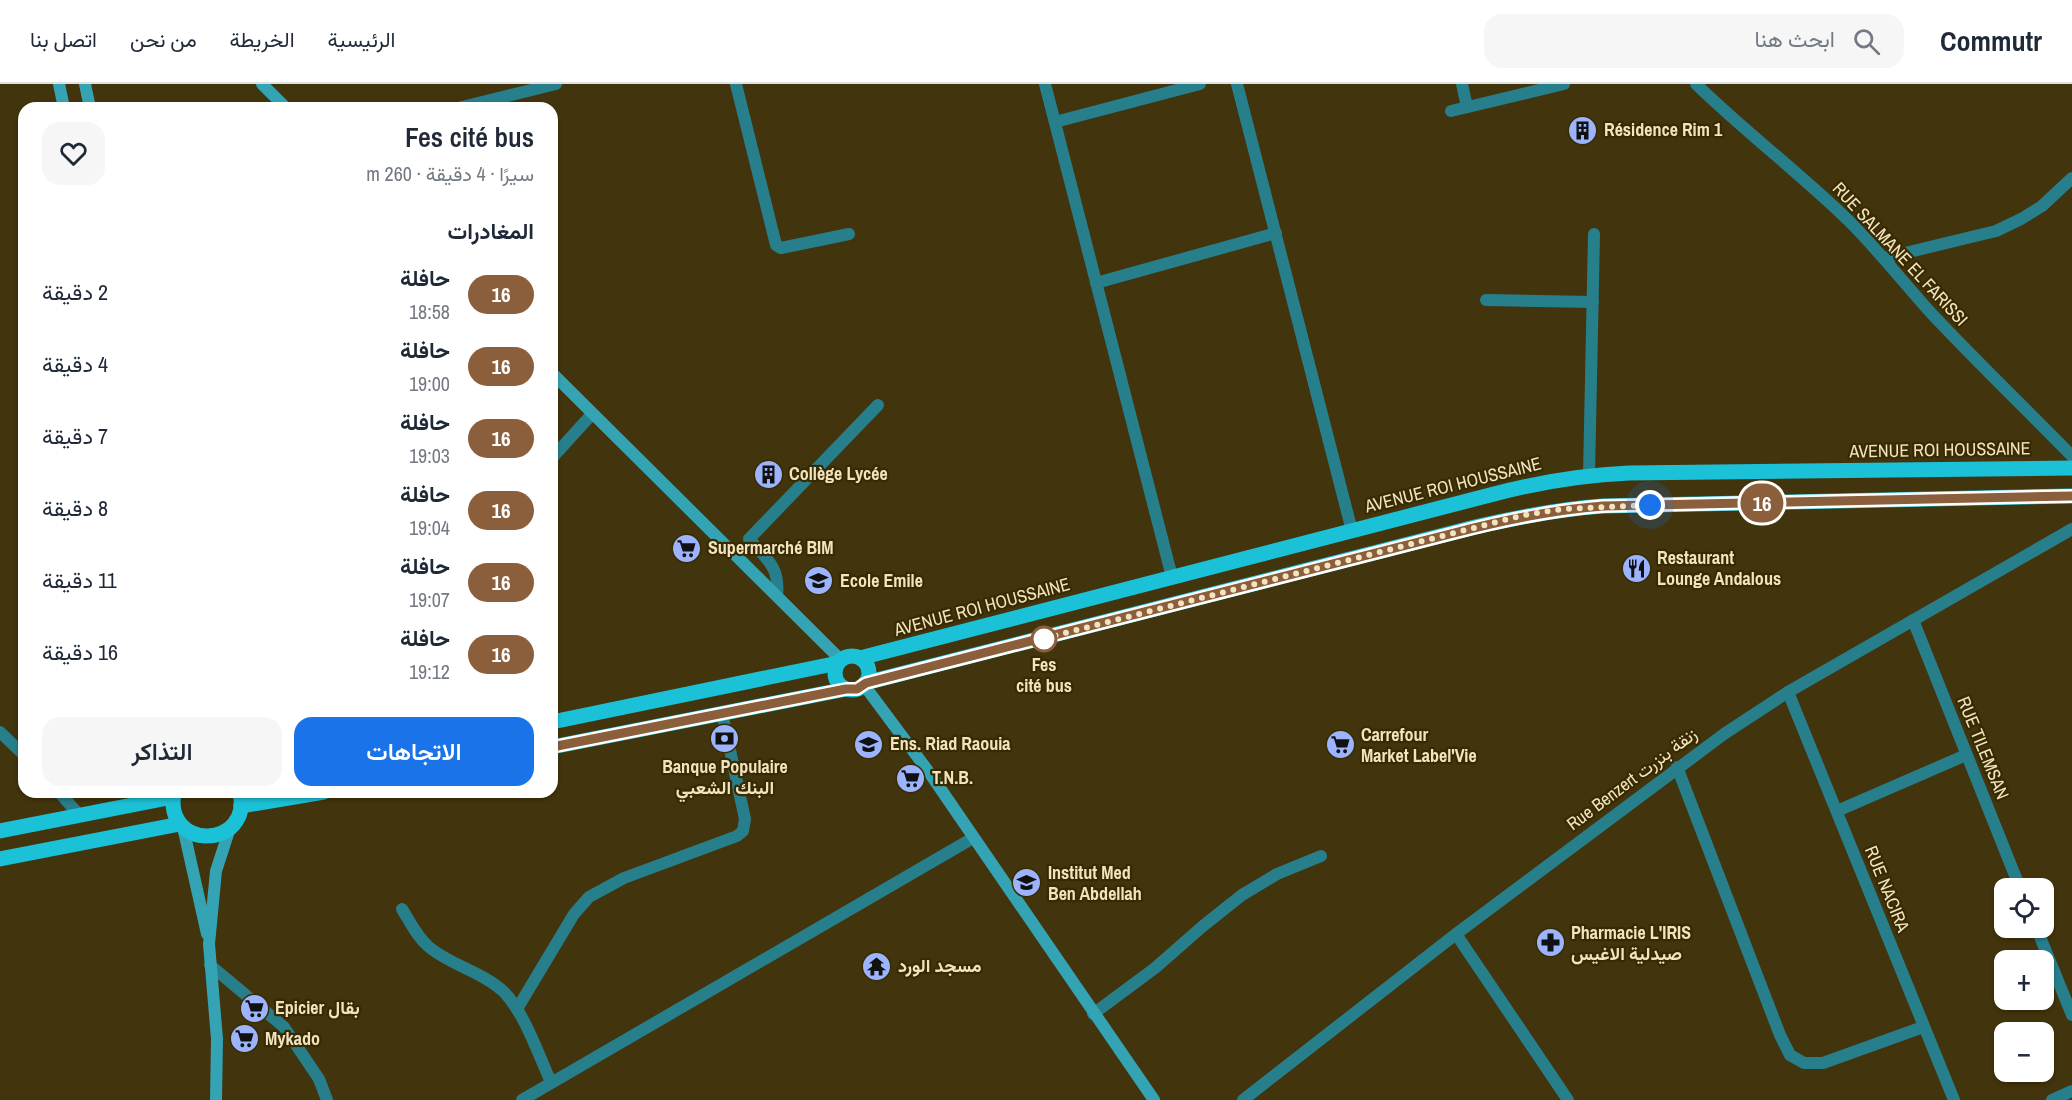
<!DOCTYPE html>
<html lang="ar">
<meta charset="utf-8">
<style>
:root{--surface:#fff;--page:#f6f6f7;--text:#1f2937;--muted:#747a83;--line:#e0e1e3;--accent:#1a73e8}
body{margin:0;font-family:"Archivo Narrow",Vazirmatn,sans-serif;background:var(--page);color:var(--text);direction:rtl;height:100vh;display:flex;flex-direction:column;font-size:22px;white-space:nowrap}
*{box-sizing:border-box;margin:0}
p{font-size:20px;color:var(--muted)}
.icon{flex:none;width:33px;height:33px;fill:none;stroke:currentColor;stroke-width:2;stroke-linecap:round;stroke-linejoin:round}
.map{position:relative;flex:1;overflow:hidden;direction:ltr}
.panel{position:absolute;left:18px;top:18px;width:540px;height:696px;display:flex;flex-direction:column;background:var(--surface);border-radius:18px;box-shadow:0 2px 4px #0004;direction:rtl}
.panel>*{flex:none}
.badge{padding:0 12px;border-radius:20px;font-size:21px;line-height:39px}
.fabs{position:absolute;left:1994px;top:794px;display:grid;gap:12px}
.fabs a{display:grid;place-items:center;width:60px;height:60px;border-radius:12px;background:var(--surface);box-shadow:0 2px 4px #0004;font-size:30px}
.you{position:absolute;width:30px;height:30px;margin:-15px;border:4px solid #fff;border-radius:50%;background:#1a73e8;box-shadow:0 0 0 9px #1a73e833}
.map>.badge{position:absolute;translate:-50% -50%;box-shadow:0 0 0 3px #fff}
h2{padding:0 24px;font-size:22px;line-height:54px}
.round{display:grid;place-items:center;flex:none;width:63px;height:63px;border-radius:18px;background:var(--page)}
.head{display:flex;align-items:center;justify-content:space-between;height:102px;padding:0 24px}
h1{font-size:28px;font-weight:600;line-height:45px}
.button{display:flex;gap:12px;margin-top:auto;padding:12px 24px}
.button a{flex:1;height:69px;border-radius:18px;background:var(--accent);color:#fff;font-size:24px;font-weight:600;line-height:69px;text-align:center}
.button a+a{background:var(--page);color:var(--text)}
ul{padding:0;list-style:none}
li{display:flex;align-items:center;gap:18px;height:72px;padding:0 24px}
li div{flex:1}
li b{display:block;font-size:22px}
li em{font-style:normal}
li .badge{min-width:66px;font-weight:700;text-align:center}
header{display:flex;align-items:center;gap:36px;box-sizing:border-box;height:84px;padding:0 30px;background:var(--surface);border-bottom:2px solid var(--line)}
header strong{font-size:28px}
nav{display:flex;gap:33px;margin-inline-start:auto;font-size:21px}
.search{width:420px;height:54px;background:var(--page);display:flex;align-items:center;gap:15px;box-sizing:border-box;padding:0 21px;border-radius:18px;color:var(--muted);font-size:22px}
.map>svg:first-child{display:block}
.lines{fill:none;stroke-linecap:round;stroke-linejoin:round}
.street{stroke:#277f8c;stroke-width:12}
.secondary{stroke:#34a4b4;stroke-width:12}
.primary{stroke:#1bc2d7;stroke-width:15}
.line-casing{stroke:#fff;stroke-width:14}
.line{stroke:#8b5e3c;stroke-width:9}
.walk{stroke:#f2e4c0;stroke-width:6;stroke-dasharray:0 10.8}
.stop-dot{fill:#fff;stroke:#8b5e3c;stroke-width:3}
.labels{text-anchor:middle;stroke-width:4.5;stroke-linejoin:round;paint-order:stroke}
.poi-label{font-size:18px;font-weight:bold;fill:#f2e4c0;stroke:#382a01;text-anchor:start}
.street-label{font-size:18px;fill:#f2e4c0;stroke:#382a01}
.stop-label{font-size:18px;font-weight:bold;fill:#f2e4c0;stroke:#382a01}
</style>
<header>
<strong>Commutr</strong>
<div class="search"><svg class="icon" aria-label="search" viewBox="0 0 24 24"><circle cx="10" cy="10" r="6"/><path d="M15 15l6 6"/></svg>ابحث هنا</div>
<nav><a>الرئيسية</a><a>الخريطة</a><a>من نحن</a><a>اتصل بنا</a></nav>
</header>
<div class="map">
<svg width="2072" height="1016" viewBox="0 0 2072 1016">
<rect width="100%" height="100%" fill="#42340c"/>
<g class="lines">
<g class="street">
<path d="M736,0L776,161L781,164L849,150"/>
<path d="M1045,0L1172,493"/>
<path d="M1237,0L1352,447"/>
<path d="M1462,0L1467,23"/>
<path d="M1696,0C1745,48 1800,89 1849,137C1878,166 1903,198 1931,229C1977,278 2025,324 2072,372"/>
<path d="M458,24L556,0"/>
<path d="M1451,27L1564,0"/>
<path d="M1055,38L1200,0"/>
<path d="M1884,174L1996,147L2021,135L2042,122L2072,94"/>
<path d="M1096,199L1276,149"/>
<path d="M1486,216L1593,218"/>
<path d="M552,374L592,330"/>
<path d="M1589,391L1594,150"/>
<path d="M777,512C780,482 767,476 749,455L878,321"/>
<path d="M1913,536L2020,804"/>
<path d="M1788,608L1954,1016"/>
<path d="M0,648L24,671"/>
<path d="M1677,683L1780,951L1790,971L1804,979H1823L1923,943"/>
<path d="M59,708L79,731"/>
<path d="M1837,727L1966,671"/>
<path d="M402,825C410,838 417,853 429,863C450,881 483,888 504,908C525,930 538,970 551,998"/>
<path d="M2036,843L2072,931"/>
<path d="M1456,850L1568,1016"/>
<path d="M210,881L284,943L319,995L327,1016"/>
<path d="M517,925L574,830L589,813L624,794L737,752L743,747L745,735L722,629"/>
<path d="M1093,930L1155,884L1203,842L1242,811L1277,790L1321,772"/>
<path d="M522,1016L973,754"/>
<path d="M1243,1016L1456,850L1724,650L1788,608L2072,445"/>
<path d="M2052,1016L2072,1007"/>
</g>
<g class="secondary">
<path d="M59,0L64,24"/>
<path d="M85,0L90,24"/>
<path d="M262,0L286,24"/>
<path d="M552,289L841,576"/>
<path d="M864,601L931,691L1154,1016"/>
<path d="M183,743L207,850"/>
<path d="M216,1016L217,955L209,860L216,787L230,744"/>
</g>
<g class="primary">
<circle cx="852" cy="589" r="17"/>
<path d="M860,574L1494,410C1540,398 1582,391 1629,389L2072,384"/>
<path d="M865,599L1475,443C1518,433 1559,425 1603,422L2072,412"/>
<path d="M552,638L838,579"/>
<path d="M552,663L846,605"/>
<path d="M174,708C163,768 253,765 240,708"/>
<path d="M241,722L324,708"/>
<path d="M0,747L173,713"/>
<path d="M0,775L180,740"/>
</g>
</g>
<g class="lines">
<defs>
<path id="line" d="M552,663L846,605H857L866,599L1454,449C1504,436 1551,426 1603,422L2072,412"/>
</defs>
<use href="#line" class="line-casing"/>
<use href="#line" class="line"/>
<path class="walk" d="M1044,555L1034,557L1524,431L1563,425L1650,421"/>
</g>
<defs>
<symbol id="building-disc" viewBox="-11 -11 22 22"><circle r="9.5" fill="#9bb4fd" stroke="#382a01"/><path d="M-4-6H4V6H1V3H-1V6H-4ZM-2.5-4.3h1.7v1.8h-1.7ZM.8-4.3h1.7v1.8H.8ZM-2.5-1h1.7V.8h-1.7ZM.8-1h1.7V.8H.8Z" fill="#111"/></symbol>
<symbol id="supermarket-disc" viewBox="-11 -11 22 22"><circle r="9.5" fill="#9bb4fd" stroke="#382a01"/><path d="M-6-5.5h2.5l.6 2H6L4.5 2H-2.5L-4.4-4H-6ZM-1.5 3.2a1.3 1.3 0 1 0 .1 0ZM3 3.2a1.3 1.3 0 1 0 .1 0Z" fill="#111"/></symbol>
<symbol id="restaurant-disc" viewBox="-11 -11 22 22"><circle r="9.5" fill="#9bb4fd" stroke="#382a01"/><path d="M-5-6h1v4h1v-4h1v4h1v-4h1v5L-1.5 .5V6h-2V.5L-5-1ZM5-6V6H3V1.5H1.5Q1.5-4 5-6Z" fill="#111"/></symbol>
<symbol id="school-disc" viewBox="-11 -11 22 22"><circle r="9.5" fill="#9bb4fd" stroke="#382a01"/><path d="M0-5L7-2L0 1L-7-2ZM-4 1L0 2.5L4 1V4Q0 6-4 4Z" fill="#111"/></symbol>
<symbol id="bank-disc" viewBox="-11 -11 22 22"><circle r="9.5" fill="#9bb4fd" stroke="#382a01"/><path d="M-6-4H6V4H-6ZM0-2.3a2.3 2.3 0 1 0 0 4.6a2.3 2.3 0 1 0 0-4.6Z" fill="#111"/></symbol>
<symbol id="pharmacy-disc" viewBox="-11 -11 22 22"><circle r="9.5" fill="#9bb4fd" stroke="#382a01"/><path d="M-2-6h4v4h4v4h-4v4h-4v-4h-4v-4h4Z" fill="#111"/></symbol>
<symbol id="temple-disc" viewBox="-11 -11 22 22"><circle r="9.5" fill="#9bb4fd" stroke="#382a01"/><path d="M0-6L5-2H3V0L6.5 2.5H4V6H1.5V3h-3V6H-4V2.5H-6.5L-3 0V-2H-5Z" fill="#111"/></symbol>
</defs>
<g fill-rule="evenodd">
<use href="#building-disc" x="1566" y="30" width="33" height="33"/>
<use href="#building-disc" x="752" y="374" width="33" height="33"/>
<use href="#supermarket-disc" x="670" y="448" width="33" height="33"/>
<use href="#restaurant-disc" x="1620" y="468" width="33" height="33"/>
<use href="#school-disc" x="802" y="480" width="33" height="33"/>
<use href="#bank-disc" x="708" y="638" width="33" height="33"/>
<use href="#school-disc" x="852" y="644" width="33" height="33"/>
<use href="#supermarket-disc" x="1324" y="644" width="33" height="33"/>
<use href="#supermarket-disc" x="894" y="678" width="33" height="33"/>
<use href="#school-disc" x="1010" y="782" width="33" height="33"/>
<use href="#pharmacy-disc" x="1534" y="842" width="33" height="33"/>
<use href="#temple-disc" x="860" y="866" width="33" height="33"/>
<use href="#supermarket-disc" x="238" y="908" width="33" height="33"/>
<use href="#supermarket-disc" x="228" y="938" width="33" height="33"/>
</g>
<circle class="stop-dot" cx="1044" cy="555" r="12"/>
<g class="labels">
<g class="poi-label">
<text x="1604" y="52">Résidence Rim 1</text>
<text x="789" y="396">Collège Lycée</text>
<text x="708" y="470">Supermarché BIM</text>
<text x="1657" y="480">Restaurant<tspan x="1657" dy="21">Lounge Andalous</tspan></text>
<text x="840" y="503">Ecole Emile</text>
<text x="1361" y="657">Carrefour<tspan x="1361" dy="21">Market Label'Vie</tspan></text>
<text x="890" y="666">Ens. Riad Raouia</text>
<text x="725" y="689" text-anchor="middle">Banque Populaire<tspan x="725" dy="21">البنك الشعبي</tspan></text>
<text x="932" y="700">T.N.B.</text>
<text x="1048" y="795">Institut Med<tspan x="1048" dy="21">Ben Abdellah</tspan></text>
<text x="1571" y="855">Pharmacie L'IRIS<tspan x="1571" dy="21">صيدلية الاغيس</tspan></text>
<text x="898" y="888">مسجد الورد</text>
<text x="275" y="930">Epicier بقال</text>
<text x="265" y="961">Mykado</text>
</g>
<g class="street-label">
<text transform="translate(1900 170) rotate(47)" y="6">RUE SALMANE EL FARISSI</text>
<text transform="translate(1940 366) rotate(-1)" y="6">AVENUE ROI HOUSSAINE</text>
<text transform="translate(1453 401) rotate(-14)" y="6">AVENUE ROI HOUSSAINE</text>
<text transform="translate(982 523) rotate(-15)" y="6">AVENUE ROI HOUSSAINE</text>
<text transform="translate(1983 664) rotate(68)" y="6">RUE TILEMSAN</text>
<text transform="translate(1632 695) rotate(-37)" y="6">Rue Benzert زنقة بنزرت</text>
<text transform="translate(1887 805) rotate(68)" y="6">RUE NACIRA</text>
</g>
<g class="stop-label">
<text x="1044" y="587">Fes<tspan x="1044" dy="21">cité bus</tspan></text>
</g>
</g>
</svg>
<div class="fabs">
<a><svg class="icon" aria-label="locate" viewBox="0 0 24 24"><circle cx="12" cy="12" r="6"/><path d="M12 2v4M12 18v4M2 12h4M18 12h4"/></svg></a>
<a>+</a>
<a>−</a>
</div>
<div class="you" style="left:1650px;top:421px"></div>
<b class="badge" style="left:1762px;top:419px;background:#8b5e3c;color:#fff">16</b>
<section class="panel">
<div class="head"><div><h1>Fes cité bus</h1><p>سيرًا · 4 دقيقة · 260 m</p></div><a class="round"><svg class="icon" aria-label="heart" viewBox="0 0 24 24"><path d="M12 20l-8-8c-3-5 5-10 8-4 3-6 11-1 8 4z"/></svg></a></div>
<h2>المغادرات</h2>
<ul>
<li><span class="badge" style="background:#8b5e3c;color:#fff">16</span><div><b>حافلة</b><p>18:58</p></div><em>2 دقيقة</em></li>
<li><span class="badge" style="background:#8b5e3c;color:#fff">16</span><div><b>حافلة</b><p>19:00</p></div><em>4 دقيقة</em></li>
<li><span class="badge" style="background:#8b5e3c;color:#fff">16</span><div><b>حافلة</b><p>19:03</p></div><em>7 دقيقة</em></li>
<li><span class="badge" style="background:#8b5e3c;color:#fff">16</span><div><b>حافلة</b><p>19:04</p></div><em>8 دقيقة</em></li>
<li><span class="badge" style="background:#8b5e3c;color:#fff">16</span><div><b>حافلة</b><p>19:07</p></div><em>11 دقيقة</em></li>
<li><span class="badge" style="background:#8b5e3c;color:#fff">16</span><div><b>حافلة</b><p>19:12</p></div><em>16 دقيقة</em></li>
</ul>
<div class="button"><a>الاتجاهات</a><a>التذاكر</a></div>
</section>
</div>
